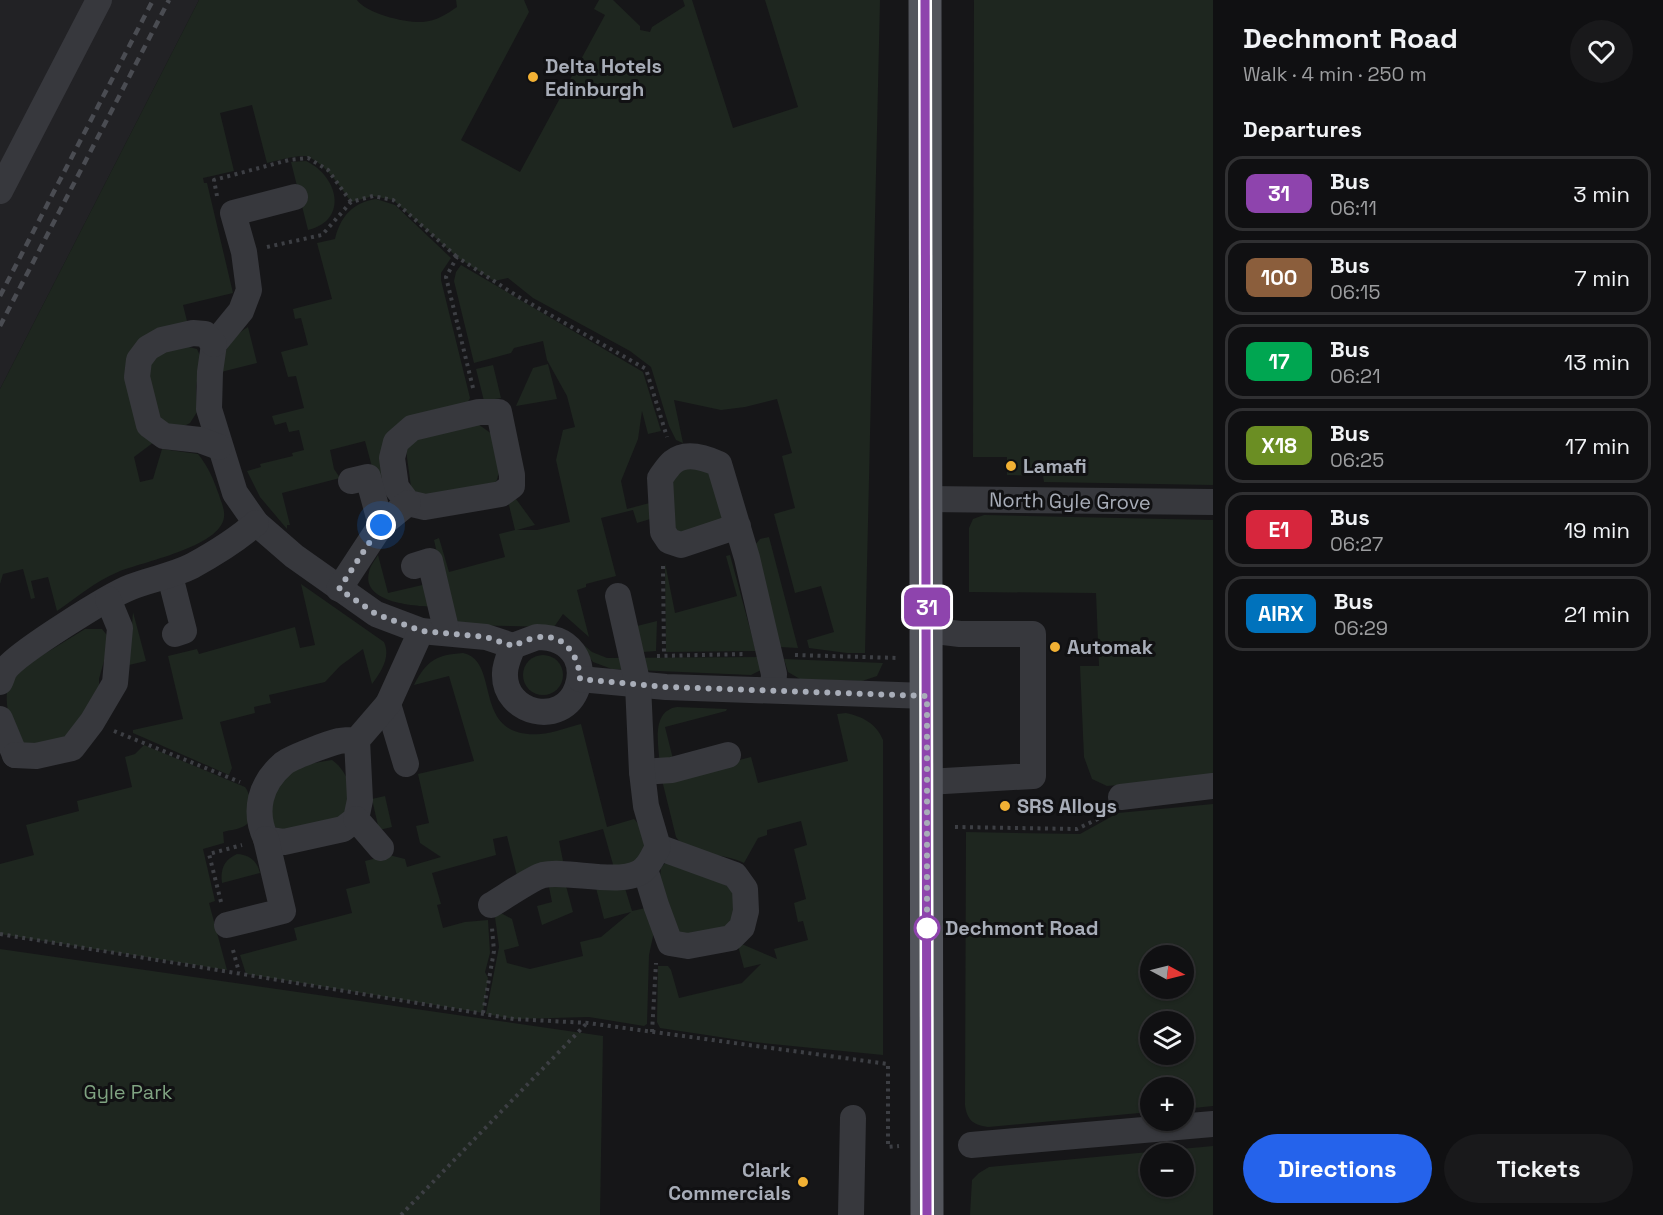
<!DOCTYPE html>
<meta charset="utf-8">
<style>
:root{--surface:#101012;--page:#19191b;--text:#f1f3f6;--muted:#9c9d9f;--line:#303032;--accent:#2563eb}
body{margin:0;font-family:"Space Grotesk",sans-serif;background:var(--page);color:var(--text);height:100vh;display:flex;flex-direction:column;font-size:22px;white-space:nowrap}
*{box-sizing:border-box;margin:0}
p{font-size:20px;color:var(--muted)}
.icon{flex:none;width:33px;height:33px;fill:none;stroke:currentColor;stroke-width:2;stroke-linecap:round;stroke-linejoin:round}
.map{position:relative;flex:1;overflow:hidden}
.drawer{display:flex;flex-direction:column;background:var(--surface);width:450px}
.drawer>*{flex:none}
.badge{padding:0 12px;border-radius:9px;font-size:21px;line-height:39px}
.needle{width:39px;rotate:97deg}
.fabs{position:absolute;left:1140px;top:945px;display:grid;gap:12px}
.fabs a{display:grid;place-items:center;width:54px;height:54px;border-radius:50%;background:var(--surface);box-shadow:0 2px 4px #0004,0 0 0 2px var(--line);font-size:30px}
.you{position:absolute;width:30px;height:30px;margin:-15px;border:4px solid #fff;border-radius:50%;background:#1a73e8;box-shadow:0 0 0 9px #1a73e833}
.map>.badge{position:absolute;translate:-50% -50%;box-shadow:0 0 0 3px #fff}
h2{padding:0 30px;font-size:22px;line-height:54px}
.round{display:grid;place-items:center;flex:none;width:63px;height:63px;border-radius:32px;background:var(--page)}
.summary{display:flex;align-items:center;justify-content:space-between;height:102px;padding:0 30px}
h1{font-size:28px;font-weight:800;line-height:45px}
.primary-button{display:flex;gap:12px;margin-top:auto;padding:12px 30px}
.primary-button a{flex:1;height:69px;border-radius:36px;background:var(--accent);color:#fff;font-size:24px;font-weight:800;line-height:69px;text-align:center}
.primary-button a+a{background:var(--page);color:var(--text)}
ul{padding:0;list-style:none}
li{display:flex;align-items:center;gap:18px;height:75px;margin:0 12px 9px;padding:0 18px;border:3px solid var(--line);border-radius:18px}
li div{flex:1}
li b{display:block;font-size:22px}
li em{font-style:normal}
li .badge{min-width:66px;font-weight:700;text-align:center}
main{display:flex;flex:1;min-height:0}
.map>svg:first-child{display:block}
.built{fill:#222225}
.green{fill:#1e261f;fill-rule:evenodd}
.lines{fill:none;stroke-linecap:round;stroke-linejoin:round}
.path{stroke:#3d3f44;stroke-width:4;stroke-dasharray:3 4.5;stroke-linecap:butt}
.minor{stroke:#37383d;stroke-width:26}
.major{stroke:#53555c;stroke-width:33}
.rail{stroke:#4a4c52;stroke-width:4.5;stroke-dasharray:8 6;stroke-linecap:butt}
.line-casing{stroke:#fff;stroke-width:14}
.line{stroke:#8e44ad;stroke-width:9}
.walk{stroke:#a8adb8;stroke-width:6;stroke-dasharray:0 10.8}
.poi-dot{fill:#f2b134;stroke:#111113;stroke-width:2}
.stop-dot{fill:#fff;stroke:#8e44ad;stroke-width:3}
.labels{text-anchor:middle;stroke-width:6;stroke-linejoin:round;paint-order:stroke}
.poi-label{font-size:20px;font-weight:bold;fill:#a8adb8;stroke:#111113;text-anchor:start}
.street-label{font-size:20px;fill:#a8adb8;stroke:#111113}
.stop-label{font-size:20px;font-weight:bold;fill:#a8adb8;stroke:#111113;text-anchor:start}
.park-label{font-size:20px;fill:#7fa381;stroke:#111113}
</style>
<main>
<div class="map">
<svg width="1213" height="1215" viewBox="0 0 1213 1215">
<rect width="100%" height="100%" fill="#161618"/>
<path class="built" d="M0,0H199L0,389Z"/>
<g class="green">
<path d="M199,0H357C367,14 406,23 423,22C436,21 447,14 457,7L456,0H524L529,12L461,140L520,172L605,15L594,9L599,0H613L640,26V30L650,32L652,27L685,6L683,0H692L733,128L798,107L765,0H880L865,653H847L809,648L807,640L834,632L821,586L795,593L774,514L795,508L782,456L792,453L777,399L745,407L721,410L674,400L683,443L676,440L669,426L651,367L630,351L533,298L508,278L494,281L457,257L393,200L373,196L351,202C339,185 328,167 309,157C301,153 276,161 267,163L252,105L220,113L234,171L203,178L204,183H207L233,293L183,305L188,325L141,349L154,442L134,457L140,482L153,479L162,449L198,454C209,468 213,478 219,495C221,502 225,509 224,517C221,547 141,562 118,572C96,581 76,598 57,611L48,577L31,581L35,598L31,599L23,569L3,574L0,584V389Z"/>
<path d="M974,0H1213V485L1044,482L1043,476L1007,475V457H973Z"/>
<path d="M306,161C338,176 349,220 308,230L291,162Z"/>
<path d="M376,199L395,205L451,258L441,273V280L470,398L467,404L416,418L386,496L381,500L365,441L330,450L334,469L340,478L282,493L290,525H287V529L260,497L247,471L261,467L260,464L293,456L292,453L304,450L299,430L289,432L286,422L275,425L272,416L304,408L296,376L288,377L281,352L308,345L301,318L295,319L293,309L332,299L317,243L335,239C340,217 353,202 376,199Z"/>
<path d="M461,265L643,372L661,431L648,434L642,411L638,439L621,481L627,509L657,501V517L637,523L633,510L601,518L616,576L586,584V587L577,590L589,637L563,614L554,627L460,625L453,622L434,540L439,538L449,572L505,557L499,534L515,530L508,501L516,499L535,525L517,530H537L570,522L556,460L563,430L575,427L567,396L547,360L543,341L514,348L511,353L474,363L454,281L456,272Z"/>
<path d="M248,327L257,363L221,372C222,352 230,338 248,327Z"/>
<path d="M185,346L197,349L201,358L196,387L197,412L190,423L174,431L157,422L145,365L157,354Z"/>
<path d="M548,364L557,399L516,406L533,368Z"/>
<path d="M493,365L501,398L484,401L476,369Z"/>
<path d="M475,422L492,434L499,472L496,483L417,497L411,487L406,450L413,441Z"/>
<path d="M700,466L712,476L724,515L722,524L698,535L674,531C673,515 664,481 681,471C686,468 694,467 700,466Z"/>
<path d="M984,515L1213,520V777L1107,786L1092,779L1084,757L1080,666H1099L1096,593L969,592V528L973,519Z"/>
<path d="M769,537L798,648L780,647L755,545L760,539Z"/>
<path d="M378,555L388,593L431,583L437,607C417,606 361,604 369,572C370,566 375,560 378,555Z"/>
<path d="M730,555L756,651L666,652L665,563L675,613L737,596L726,556Z"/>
<path d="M301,584L384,642C391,657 381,672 372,684L363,649L340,666L325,682L269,695L271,703L254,707L255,713L220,722L232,768L229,775L133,733V730L183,719L168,656L197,649L199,654L295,627L300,648L315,645Z"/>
<path d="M133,612L146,661L129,665Z"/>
<path d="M657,621L656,651L643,652L629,628Z"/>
<path d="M85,629H102L110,639L99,679V690L66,739L27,746L14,737C9,713 0,693 15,672Z"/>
<path d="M574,637L592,652L607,658L760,657L761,670L751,675L612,669L593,662Z"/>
<path d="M463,653C502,661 470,739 540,734C554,733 568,727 581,724L607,827L634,819C644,828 649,849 638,860C633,864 621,866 614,868L603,829L559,841L564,866L518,880L507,836L493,839L496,855L432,873L441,904L437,905L443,928L465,922L488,920L490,953L485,972L488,978L483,1013L246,974L240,955L297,940L294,928L352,913L346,889L370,883L365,861L389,855L405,859L407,867L441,857L420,843L416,826L429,823L418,774L474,761L449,676L414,685C427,660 436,655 463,653Z"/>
<circle cx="543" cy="675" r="20"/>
<path d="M784,659L883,663L877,676L862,681L800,679L788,672Z"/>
<path d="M677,707L727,709L726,711L665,727L674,763L660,767C659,747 650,711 677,707Z"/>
<path d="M846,713C863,717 876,723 883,740V1055L753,1042L660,1028L657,1022L658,966H668L671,970L679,998L742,983L761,964L744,968L737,942L777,959L774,949L808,940L803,921L798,922L794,903L806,899L794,849L807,845L801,821L767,830V835L758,838L744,863C726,853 687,855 676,837L662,780L751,757L758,783L848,761L837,714Z"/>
<path d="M144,745L245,787C251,794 255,818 247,824C242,829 230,830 223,832L224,843L203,849L215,901L209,903L227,970L0,934V864L34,855L26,825L79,811L77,801L132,787L125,757L135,754Z"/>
<path d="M332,760C350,773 353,793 346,813L333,821L289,832L275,827L268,813C283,769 288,767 332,760Z"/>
<path d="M385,796L392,827L379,830L372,799Z"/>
<path d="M1213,804V1106L1184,1109V1088H1150V1112L988,1127C973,1125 967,1120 965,1105L966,832L1080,834L1118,813ZM1150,956H1184V988H1150ZM1150,1022H1184V1054H1150Z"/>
<path d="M237,854C250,855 257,861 260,873L222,883C220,869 224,860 237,854Z"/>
<path d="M665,863H673L735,889L740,911L724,932L680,934L670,924L660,876L661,868Z"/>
<path d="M595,884L624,885L632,911L650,907L655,927L649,955L647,1024L644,1026L589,1017L514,1019L486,1014L499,947L495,917L499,912L512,919L519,946L504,950L507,963L530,969L583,956L580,942L601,937L631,912L604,919Z"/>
<path d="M566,886L573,912L542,925L537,906L552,902L549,887Z"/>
<path d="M0,949L603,1036L600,1215H0Z"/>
<path d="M1213,1146V1215H970L972,1180L979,1173L989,1167ZM1150,1154H1184V1186H1150Z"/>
</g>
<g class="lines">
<g class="path">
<path d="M217,196L214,180L289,160L308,158L328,170L351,202"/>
<path d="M267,247L322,235L351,202L373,196L393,200L457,257"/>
<path d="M473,388L446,277L457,257L517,296L646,369L667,437"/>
<path d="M663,566L664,656"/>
<path d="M795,655L898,658"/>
<path d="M657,656L745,654"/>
<path d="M114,731L240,782"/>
<path d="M955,827L1077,829L1106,815"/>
<path d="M221,902L209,854L242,845"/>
<path d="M0,934L514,1019L588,1023L888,1064V1147L899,1146"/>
<path d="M233,950L239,972"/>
<path d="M483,1013L494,951L492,928"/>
<path d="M652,1032L656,963"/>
<path d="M401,1215L587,1023"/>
</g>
<g class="minor">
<path d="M0,191L99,0"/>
<path d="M295,197L233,213L244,252L249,290L241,311L214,344L210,372L209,409L235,493L256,523L294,556L376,614L421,631L486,637L513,646"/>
<path d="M214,344L205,334L193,333L162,340L148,348L139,360L137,377L149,425L164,436L200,440L219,447"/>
<path d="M479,412H499L512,475V486L501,494L425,507L408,503L396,487L392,458L396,442L412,428Z"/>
<path d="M351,481L368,477L381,525"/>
<path d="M927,499L1213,502"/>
<path d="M738,526L681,545L669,541L663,532L660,478C664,473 668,466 673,462C686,451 706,458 719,464L747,558L774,674L773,690"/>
<path d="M414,566L430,561L447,633"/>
<path d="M170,576L184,631L175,634"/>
<path d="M339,589L381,525L408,503"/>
<path d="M537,637C553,637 568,642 576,657C581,667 581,677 577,688C563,728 503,714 505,673C505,664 510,654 513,646Z"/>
<path d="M580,679L666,687L927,696"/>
<path d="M0,682C2,678 3,673 5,670C17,653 110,595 131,587C151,579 172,576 192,566C214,554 237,540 256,523"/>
<path d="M388,704L406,764"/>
<path d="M0,719L15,755"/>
<path d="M357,740C351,740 345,740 339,741C330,743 289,758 283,764C260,784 253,811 266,839L284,842L343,829L356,819L360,800L357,740L388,704L421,631"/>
<path d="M15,755L36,756L72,748L92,722L115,683L120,628L108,599"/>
<path d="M642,772L672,770L728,755"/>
<path d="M927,782L1033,776V634H960L927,630"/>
<path d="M1121,797L1213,786"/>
<path d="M356,819L381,848"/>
<path d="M645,869L656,905L670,943L688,946L731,938L742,927L746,911L745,889L735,875L658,847"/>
<path d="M491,905C503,898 532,878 543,875C569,869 629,889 646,867C651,862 654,854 658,847L646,806L642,772L638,685L618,596"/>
<path d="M227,925L283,911L266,839"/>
<path d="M971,1145L1213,1124"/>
<path d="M851,1215L853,1118"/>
</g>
<path class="major" d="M925,0L927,1215"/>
<g class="rail">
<path d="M0,296L153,0"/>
<path d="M0,326L169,0"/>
</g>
</g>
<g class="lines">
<defs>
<path id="line" d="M925,0L927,1215"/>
</defs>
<use href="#line" class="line-casing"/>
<use href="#line" class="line"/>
<path class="walk" d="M381,525L339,589L376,614L422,631L486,637L513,646C520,643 528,639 535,638C563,631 579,655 580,679L666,687L927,696V928"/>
</g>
<g class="poi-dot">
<circle cx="533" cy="77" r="6"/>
<circle cx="1011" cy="466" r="6"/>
<circle cx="1055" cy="647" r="6"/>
<circle cx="1005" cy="806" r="6"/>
<circle cx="803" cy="1182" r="6"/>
</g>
<circle class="stop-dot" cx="927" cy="928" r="12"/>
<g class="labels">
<g class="poi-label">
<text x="545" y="73">Delta Hotels<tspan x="545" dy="23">Edinburgh</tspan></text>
<text x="1023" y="473">Lamafi</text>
<text x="1067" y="654">Automak</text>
<text x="1017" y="813">SRS Alloys</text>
<text x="791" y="1177" text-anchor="end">Clark<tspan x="791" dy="23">Commercials</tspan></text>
</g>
<g class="street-label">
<text transform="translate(1070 501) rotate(1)" y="7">North Gyle Grove</text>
</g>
<g class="stop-label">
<text x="945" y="935">Dechmont Road</text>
</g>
<g class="park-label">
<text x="128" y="1099">Gyle Park</text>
</g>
</g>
</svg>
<div class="fabs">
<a><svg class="needle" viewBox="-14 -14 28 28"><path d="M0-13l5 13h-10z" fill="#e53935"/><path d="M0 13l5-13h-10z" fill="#9c9d9f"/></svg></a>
<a><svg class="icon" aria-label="layers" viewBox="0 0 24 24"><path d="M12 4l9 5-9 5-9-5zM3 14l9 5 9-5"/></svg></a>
<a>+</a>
<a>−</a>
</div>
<div class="you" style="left:381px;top:525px"></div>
<b class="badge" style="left:927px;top:607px;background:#8e44ad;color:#fff">31</b>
</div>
<section class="drawer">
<div class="summary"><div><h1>Dechmont Road</h1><p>Walk · 4 min · 250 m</p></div><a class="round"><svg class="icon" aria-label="heart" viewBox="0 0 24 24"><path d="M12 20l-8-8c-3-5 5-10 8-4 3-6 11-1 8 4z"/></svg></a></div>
<h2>Departures</h2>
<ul>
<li><span class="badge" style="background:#8e44ad;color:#fff">31</span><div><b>Bus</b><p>06:11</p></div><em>3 min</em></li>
<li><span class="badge" style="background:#8b5e3c;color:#fff">100</span><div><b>Bus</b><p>06:15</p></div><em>7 min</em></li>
<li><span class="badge" style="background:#00a651;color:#fff">17</span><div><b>Bus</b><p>06:21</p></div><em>13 min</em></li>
<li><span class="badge" style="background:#6b8e23;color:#fff">X18</span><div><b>Bus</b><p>06:25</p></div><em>17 min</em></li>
<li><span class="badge" style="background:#d7263d;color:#fff">E1</span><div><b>Bus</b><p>06:27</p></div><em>19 min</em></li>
<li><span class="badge" style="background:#0072bc;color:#fff">AIRX</span><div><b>Bus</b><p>06:29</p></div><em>21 min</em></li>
</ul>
<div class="primary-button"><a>Directions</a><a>Tickets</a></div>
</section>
</main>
